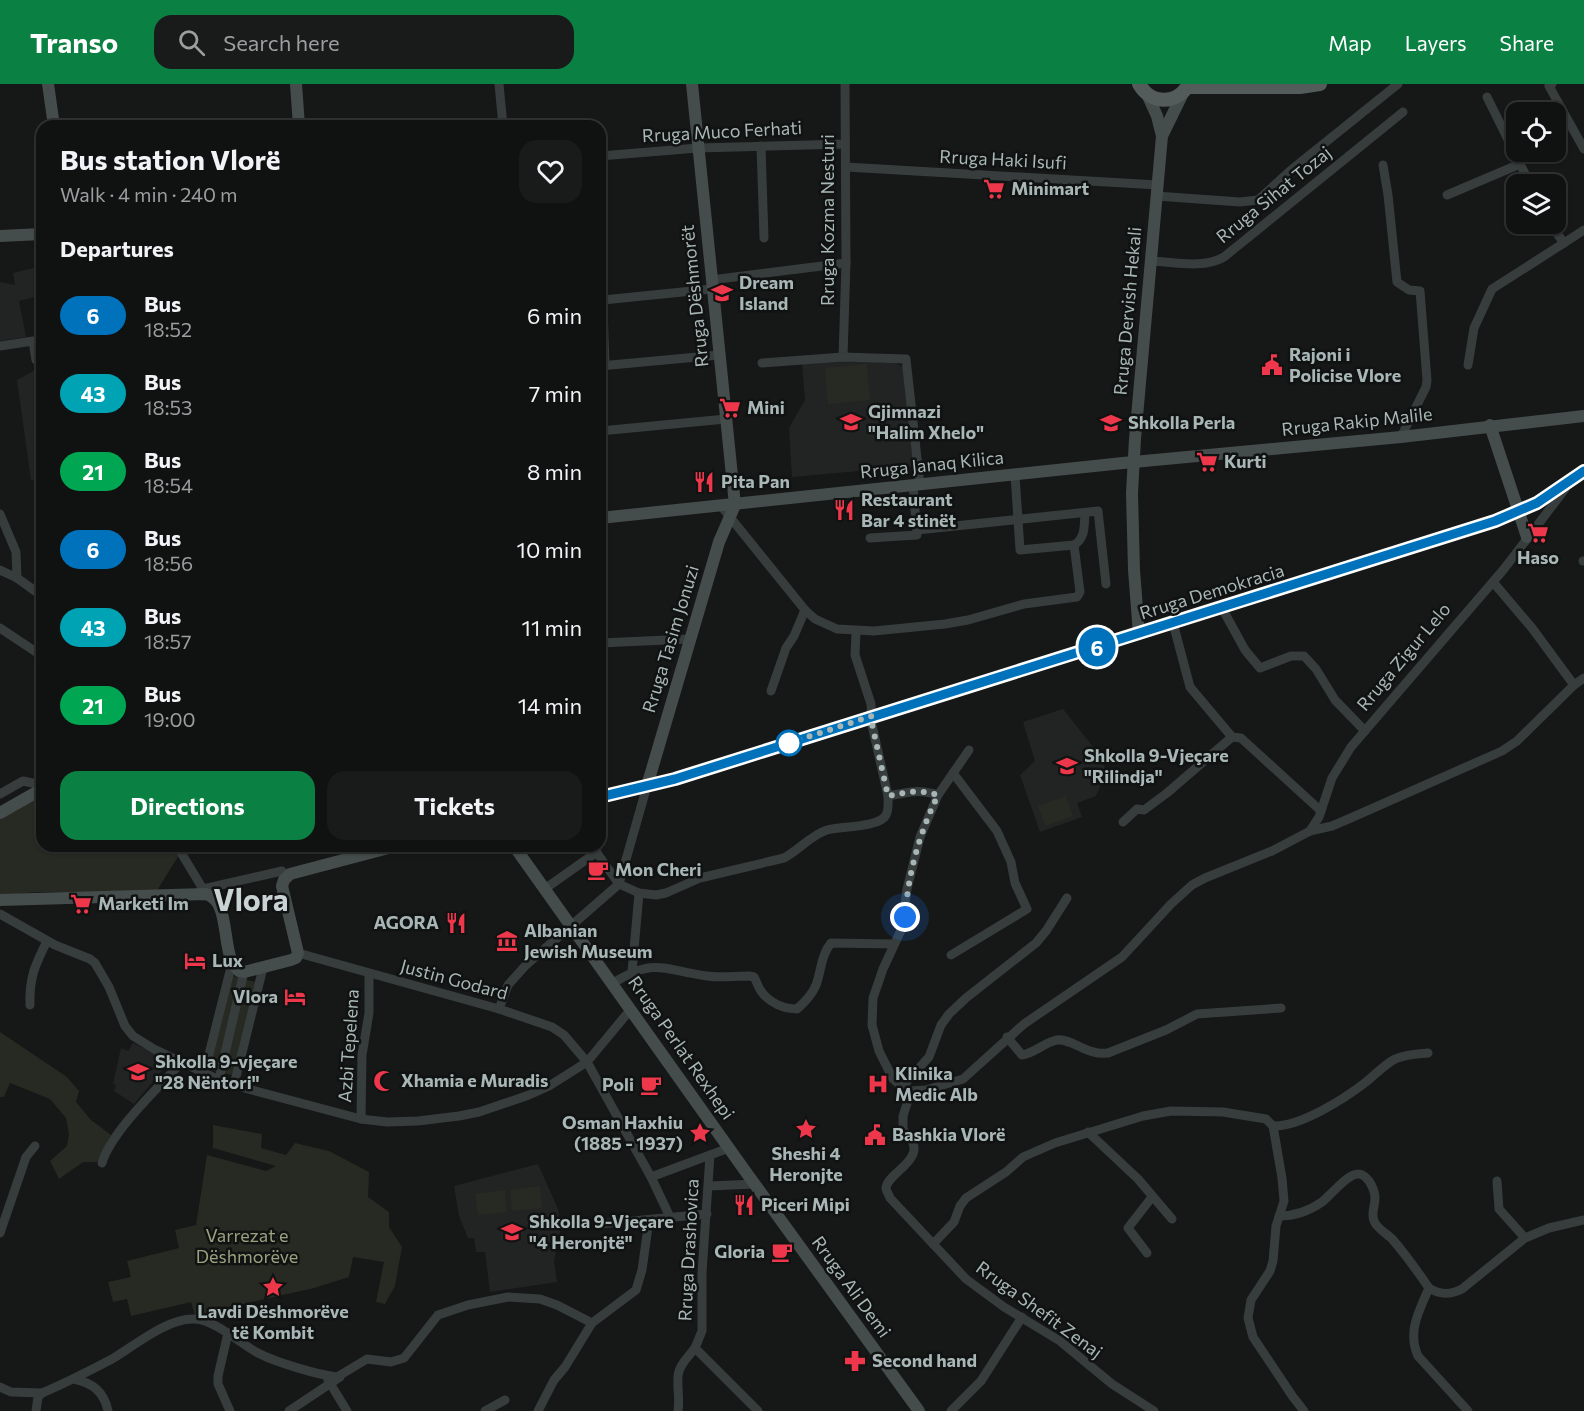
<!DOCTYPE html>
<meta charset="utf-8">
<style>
:root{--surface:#101111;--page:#191a1a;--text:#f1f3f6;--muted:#9c9d9f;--line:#303131;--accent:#0b8043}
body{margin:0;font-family:Commissioner,sans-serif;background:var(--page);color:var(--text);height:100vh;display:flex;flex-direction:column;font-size:22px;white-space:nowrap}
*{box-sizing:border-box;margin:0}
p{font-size:20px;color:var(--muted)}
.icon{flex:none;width:33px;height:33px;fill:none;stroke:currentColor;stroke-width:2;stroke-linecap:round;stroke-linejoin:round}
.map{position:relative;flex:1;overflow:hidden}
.details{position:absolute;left:36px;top:36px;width:570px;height:732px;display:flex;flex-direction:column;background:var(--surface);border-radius:18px;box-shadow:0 2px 4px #0004,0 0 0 2px var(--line)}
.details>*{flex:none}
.badge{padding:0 12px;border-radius:20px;font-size:21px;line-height:39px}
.tools{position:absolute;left:1506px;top:18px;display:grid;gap:12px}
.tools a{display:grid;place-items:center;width:60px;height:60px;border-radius:12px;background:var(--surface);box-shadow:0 2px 4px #0004,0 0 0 2px var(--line);font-size:30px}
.you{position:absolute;width:30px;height:30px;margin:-15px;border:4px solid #fff;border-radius:50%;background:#1a73e8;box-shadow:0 0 0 9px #1a73e833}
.map>.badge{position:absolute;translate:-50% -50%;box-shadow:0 0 0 3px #fff}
h2{padding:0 24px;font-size:22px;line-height:54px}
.round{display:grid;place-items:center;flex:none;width:63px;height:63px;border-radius:18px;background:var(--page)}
.summary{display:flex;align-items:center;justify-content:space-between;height:102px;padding:0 24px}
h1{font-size:28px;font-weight:700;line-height:45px}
.cta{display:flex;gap:12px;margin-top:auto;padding:12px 24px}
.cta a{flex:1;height:69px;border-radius:18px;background:var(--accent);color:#fff;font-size:24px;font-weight:700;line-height:69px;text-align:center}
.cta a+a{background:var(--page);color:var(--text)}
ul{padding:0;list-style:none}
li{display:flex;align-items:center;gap:18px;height:78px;padding:0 24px}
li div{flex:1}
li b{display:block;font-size:22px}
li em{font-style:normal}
li .badge{min-width:66px;font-weight:700;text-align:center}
header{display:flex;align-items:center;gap:36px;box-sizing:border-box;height:84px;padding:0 30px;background:var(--accent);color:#fff}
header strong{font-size:28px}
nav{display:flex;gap:33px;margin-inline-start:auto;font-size:21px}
.search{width:420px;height:54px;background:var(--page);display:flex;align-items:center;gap:15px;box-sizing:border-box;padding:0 21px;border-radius:18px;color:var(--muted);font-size:22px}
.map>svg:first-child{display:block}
.built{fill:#222424}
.green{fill:#272a22}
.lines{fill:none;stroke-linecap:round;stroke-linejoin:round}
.street{stroke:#373c3c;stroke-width:9}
.secondary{stroke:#454c4c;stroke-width:12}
.primary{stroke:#535b5b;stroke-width:14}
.line-casing{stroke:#fff;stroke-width:14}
.line{stroke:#0072bc;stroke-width:9}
.walk{stroke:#a8b7b6;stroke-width:6;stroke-dasharray:0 10.8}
.stop-dot{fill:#fff;stroke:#0072bc;stroke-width:3}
.labels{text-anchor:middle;stroke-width:5;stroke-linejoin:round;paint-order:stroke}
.street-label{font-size:18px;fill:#a8b7b6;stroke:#111212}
.poi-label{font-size:18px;font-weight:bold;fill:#a8b7b6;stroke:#111212;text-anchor:start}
.park-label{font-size:18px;fill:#98a27f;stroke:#111212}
.town-label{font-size:30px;font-weight:bold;fill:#c9d3d3;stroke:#111212}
</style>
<header>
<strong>Transo</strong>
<div class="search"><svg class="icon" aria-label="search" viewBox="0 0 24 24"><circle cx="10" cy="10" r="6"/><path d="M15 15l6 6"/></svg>Search here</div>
<nav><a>Map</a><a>Layers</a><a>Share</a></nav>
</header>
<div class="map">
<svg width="1584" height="1327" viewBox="0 0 1584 1327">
<rect width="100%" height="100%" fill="#161717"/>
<g class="built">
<path d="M42,182V211L19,217L26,253L0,257V198L15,201L13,189Z"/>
<path d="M843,277L895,279L903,283L915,382L792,393L789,344L805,316L802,280Z"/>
<path d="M39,284H42V395L31,396L17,296Z"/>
<path d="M1063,625L1094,664L1097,663L1106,687L1096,712L1077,719L1082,733L1040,748L1020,691L1035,677L1023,638Z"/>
<path d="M133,959L170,977L134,1020L114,1007L116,1001L113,1000L121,964L128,967Z"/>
<path d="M538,1080L558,1125L561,1143L554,1177L557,1198L490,1208L485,1168H476L474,1154H468L459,1132L454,1102Z"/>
</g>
<g class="green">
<path d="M867,280L870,316L828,320L825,284Z"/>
<path d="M42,709V762H173L179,771L156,808H36L0,812V734Z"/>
<path d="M1066,712L1073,732L1045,742L1038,722Z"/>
<path d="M232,892L255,898L232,991L209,986Z"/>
<path d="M0,948L67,993L79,1007L76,1018L91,1036L111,1051L97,1078H83L59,1095L50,1077L67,1062L69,1050L66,1034L50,1015L10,999L4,1013H0Z"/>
<path d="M213,1041L262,1050L261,1064L286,1071L295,1059L329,1067L369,1088L368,1113L389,1128V1143L402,1163L395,1202L385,1220L376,1218L384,1178L353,1173L349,1193L314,1204L195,1231L191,1218L131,1232L127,1215L113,1218L108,1198L131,1193L127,1177L179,1164L175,1146L196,1141L207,1071L266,1087L276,1082L213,1064Z"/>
<path d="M540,1102L542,1124L512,1127L510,1106Z"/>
<path d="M505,1106L507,1128L478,1131L475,1110Z"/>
</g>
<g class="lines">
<g class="street">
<path d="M499,0L503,42"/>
<path d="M1552,0L1549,2L1584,65"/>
<path d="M1487,13L1530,100"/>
<path d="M761,62L764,154"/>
<path d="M600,72L698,64L845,60"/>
<path d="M1383,81L1388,111L1397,198L1409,206L1420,207L1427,296L1426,303L1401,353"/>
<path d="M846,83L1158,101"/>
<path d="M1447,111L1520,80"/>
<path d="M1156,112L1240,118L1258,116L1291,86L1398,0"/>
<path d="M600,136L605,281"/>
<path d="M1550,140L1564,159L1584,146"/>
<path d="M1151,177C1174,178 1203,185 1224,173L1403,28"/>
<path d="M711,196L846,179"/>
<path d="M603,216L712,205"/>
<path d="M0,262L33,257L36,276L42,275"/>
<path d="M843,273L846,179L845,0"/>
<path d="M762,279L843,273L906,275L920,401"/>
<path d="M1468,281L1474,244L1492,205L1564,159"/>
<path d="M600,282L719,271"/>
<path d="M600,347L726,335"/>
<path d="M1015,391L1020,466L1074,461C1086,454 1084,441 1085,429"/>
<path d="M721,422L805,526L815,535L837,545L874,547L945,540L968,536L1024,520L1077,513L1080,508L1074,461"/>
<path d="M0,430L16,468L17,494L42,512"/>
<path d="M917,446L1098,427L1106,500"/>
<path d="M870,454L917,451L913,401"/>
<path d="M1583,477H1584"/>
<path d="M0,486L17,494"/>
<path d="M1493,498L1532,544L1574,601"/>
<path d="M1222,524L1245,566L1260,584L1291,572H1304L1316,585L1335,616L1365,647"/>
<path d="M1173,539L1190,603L1232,653L1241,654L1321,727"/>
<path d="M0,544L42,572"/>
<path d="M856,548L855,571L871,620L872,641L888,712"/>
<path d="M600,559L689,555"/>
<path d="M771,607L786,564L794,552L805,526"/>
<path d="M969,666L938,711L920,753L907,805L902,844L883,885L873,914L872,941L879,967L893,995L902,1003L911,1007L926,1006L963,995L1024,940L1122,873L1171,820L1192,801L1205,794L1272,767L1310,747L1332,742L1353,733L1502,667L1517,657L1574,601L1584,594"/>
<path d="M0,710L23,697L42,701"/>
<path d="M1123,738L1137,725L1144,726L1167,709L1232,653"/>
<path d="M1310,747L1319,733L1332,694L1351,663L1504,485L1565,405"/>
<path d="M177,762L206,810"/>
<path d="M592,762L619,800L639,809L656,811L666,809L700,794L784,774C799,766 811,751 827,746C840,742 879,744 886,731C889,726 888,718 888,712C908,708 918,705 938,711"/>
<path d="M546,804L597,768"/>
<path d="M203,805L282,787"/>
<path d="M0,830L55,861L90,875L95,879L109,903L125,942L133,952L154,965L215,994L248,1005L361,1035L387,1038L418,1037L459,1032L479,1028L529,1011L549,1002L587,978L631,925"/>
<path d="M298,869L499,925L552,943L564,951L587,978L651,1093L670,1133"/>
<path d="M951,871L1027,825L1015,799L1011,778L997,747L953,689"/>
<path d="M632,888L639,809"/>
<path d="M613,899C656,873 662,886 707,892C720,894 735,892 749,892L754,893C757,898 758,903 761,907C769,919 784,925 797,925C805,918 812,911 816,901C821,888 821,871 831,859L894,860"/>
<path d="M30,921C29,894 35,881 47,857"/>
<path d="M499,925L508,901L526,881L619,800L647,702"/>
<path d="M1007,953L1022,971C1035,969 1045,958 1057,956C1072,954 1087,972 1108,969L1166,946L1197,930L1281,924"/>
<path d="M204,990L232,879"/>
<path d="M219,995L244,888"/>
<path d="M234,1001L263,884"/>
<path d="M902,1003L929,973L941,941L949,930L966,914L1036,859L1046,847L1067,814"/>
<path d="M911,1007L903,1032V1046C936,1074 885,1088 886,1105C887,1108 889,1111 890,1114L966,1195L1004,1223L1060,1257L1112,1300L1154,1327"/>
<path d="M361,1035L362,971L369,929V890"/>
<path d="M1273,1042C1300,1043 1344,1015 1366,998C1376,990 1384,981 1395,975C1406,970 1417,970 1428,969"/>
<path d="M1088,1048L1138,1095L1172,1135"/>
<path d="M729,1064L710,1071L702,1189V1247L695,1264L758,1327"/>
<path d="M102,1079C111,1048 158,1004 181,979"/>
<path d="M651,1093L710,1071"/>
<path d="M1497,1097L1499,1125L1525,1154"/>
<path d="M709,1102L755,1100"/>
<path d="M1279,1132C1295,1132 1309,1127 1322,1118C1331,1111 1347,1090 1358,1090C1363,1090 1366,1093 1369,1097C1382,1117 1369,1124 1374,1137C1377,1145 1388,1150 1393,1156C1406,1171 1418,1188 1429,1204C1440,1211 1450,1211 1462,1205L1525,1154L1549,1144L1584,1136"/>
<path d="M600,1140L707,1130"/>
<path d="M0,1149L26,1073L35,1062"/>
<path d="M933,1160L954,1138L960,1122L966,1114L1006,1088L1023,1073L1055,1059L1143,1032L1171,1027L1223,1028L1266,1035L1273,1042L1282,1094L1284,1117L1276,1142L1273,1177L1270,1187L1251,1216L1248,1234L1253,1253L1293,1313L1304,1327"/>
<path d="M1147,1169L1128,1144L1152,1113"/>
<path d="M1429,1204C1419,1227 1407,1248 1418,1272L1468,1327"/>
<path d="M228,1249L218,1292V1300L230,1327"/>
<path d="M74,1295C92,1299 104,1307 108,1327"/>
<path d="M328,1296L347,1327"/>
<path d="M0,1303L11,1308L42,1309"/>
<path d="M36,1327L38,1313L42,1309C66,1299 89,1287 112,1275C134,1262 167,1234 194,1235C216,1236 239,1259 258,1269C275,1278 318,1291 337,1293L367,1275L391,1278L404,1274L438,1231L468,1221L508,1213L540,1215L557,1221L592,1239"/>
<path d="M289,1327L340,1293"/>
<path d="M485,1327L505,1316"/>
<path d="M538,1327L554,1296L565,1283L592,1239L636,1206L642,1186L649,1136"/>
<path d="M678,1327C680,1315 677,1305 678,1293C678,1282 689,1272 695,1264"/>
<path d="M951,1327L981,1297L1022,1233"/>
</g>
<g class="secondary">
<path d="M48,0L54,42"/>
<path d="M296,0L299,42"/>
<path d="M1147,10L1157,32L1162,52"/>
<path d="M0,152L42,150"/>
<path d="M1490,341L1527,453"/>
<path d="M600,434L1123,379L1401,353L1584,332"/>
<path d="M1139,550L1134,486L1132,409L1135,355L1162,52L1183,9"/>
<path d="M647,702L719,458L735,421L692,0"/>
<path d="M600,713L675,695L1495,437C1528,425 1556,409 1584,387"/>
<path d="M0,729L42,705"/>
<path d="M514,762L748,1091L919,1327"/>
<path d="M0,816L206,810C233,818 219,871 239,887L244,888L291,876L296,874L298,869L282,802L284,796L290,790L396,762"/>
</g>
<g class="primary">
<path d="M1139,0C1151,21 1177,21 1189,0"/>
<path d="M1188,3H1300L1320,0"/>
</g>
</g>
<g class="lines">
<defs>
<path id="line" d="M600,713L675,695L1495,437L1537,419L1584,387"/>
</defs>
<use href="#line" class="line-casing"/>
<use href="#line" class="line"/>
<path class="walk" d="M789,659L872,632V640L888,712C908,708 918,705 938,711C919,750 908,790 905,833"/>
</g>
<defs>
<symbol id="supermarket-bare" viewBox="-9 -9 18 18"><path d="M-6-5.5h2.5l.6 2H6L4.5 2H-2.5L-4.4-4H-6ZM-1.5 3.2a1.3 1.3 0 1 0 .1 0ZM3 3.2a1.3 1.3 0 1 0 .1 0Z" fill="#ee374a" stroke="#111212" stroke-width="2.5" paint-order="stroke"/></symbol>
<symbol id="school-bare" viewBox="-9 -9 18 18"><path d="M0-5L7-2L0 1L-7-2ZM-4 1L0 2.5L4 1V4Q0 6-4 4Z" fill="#ee374a" stroke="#111212" stroke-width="2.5" paint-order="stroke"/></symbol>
<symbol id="civic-bare" viewBox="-9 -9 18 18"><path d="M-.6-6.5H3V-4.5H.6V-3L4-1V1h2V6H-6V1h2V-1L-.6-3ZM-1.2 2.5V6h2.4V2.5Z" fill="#ee374a" stroke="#111212" stroke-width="2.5" paint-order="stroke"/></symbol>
<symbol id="restaurant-bare" viewBox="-9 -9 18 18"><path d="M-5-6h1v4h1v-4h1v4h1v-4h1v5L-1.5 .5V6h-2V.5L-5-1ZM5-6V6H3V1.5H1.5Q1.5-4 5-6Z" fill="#ee374a" stroke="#111212" stroke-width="2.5" paint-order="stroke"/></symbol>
<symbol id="cafe-bare" viewBox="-9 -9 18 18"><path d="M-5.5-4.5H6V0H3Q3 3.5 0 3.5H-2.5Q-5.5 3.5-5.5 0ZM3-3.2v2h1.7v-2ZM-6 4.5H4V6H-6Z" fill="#ee374a" stroke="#111212" stroke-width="2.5" paint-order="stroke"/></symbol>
<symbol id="museum-bare" viewBox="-9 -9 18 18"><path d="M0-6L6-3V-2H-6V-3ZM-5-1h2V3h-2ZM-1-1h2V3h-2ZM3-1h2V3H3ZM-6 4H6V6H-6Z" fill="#ee374a" stroke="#111212" stroke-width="2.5" paint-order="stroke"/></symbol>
<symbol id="hotel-bare" viewBox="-9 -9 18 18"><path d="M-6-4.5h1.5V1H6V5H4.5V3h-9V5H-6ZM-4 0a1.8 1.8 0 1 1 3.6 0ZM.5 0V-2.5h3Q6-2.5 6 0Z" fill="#ee374a" stroke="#111212" stroke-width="2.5" paint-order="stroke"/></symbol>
<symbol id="mosque-bare" viewBox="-9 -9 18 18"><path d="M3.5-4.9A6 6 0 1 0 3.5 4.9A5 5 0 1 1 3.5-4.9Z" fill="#ee374a" stroke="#111212" stroke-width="2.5" paint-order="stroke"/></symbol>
<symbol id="hospital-bare" viewBox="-9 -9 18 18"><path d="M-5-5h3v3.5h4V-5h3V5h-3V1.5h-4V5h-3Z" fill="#ee374a" stroke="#111212" stroke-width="2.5" paint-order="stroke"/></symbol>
<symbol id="sight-bare" viewBox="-9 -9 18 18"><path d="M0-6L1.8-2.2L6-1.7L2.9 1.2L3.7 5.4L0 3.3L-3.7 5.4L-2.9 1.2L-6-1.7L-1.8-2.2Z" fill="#ee374a" stroke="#111212" stroke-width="2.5" paint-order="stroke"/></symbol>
<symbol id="pharmacy-bare" viewBox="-9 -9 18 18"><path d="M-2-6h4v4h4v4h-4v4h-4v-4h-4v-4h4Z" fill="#ee374a" stroke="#111212" stroke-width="2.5" paint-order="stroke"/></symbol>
</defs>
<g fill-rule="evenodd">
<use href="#supermarket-bare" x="979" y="90" width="30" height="30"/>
<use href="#school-bare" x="707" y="194" width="30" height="30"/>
<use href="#civic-bare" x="1257" y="266" width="30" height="30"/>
<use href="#supermarket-bare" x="715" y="309" width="30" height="30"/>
<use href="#school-bare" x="836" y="323" width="30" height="30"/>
<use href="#school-bare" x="1096" y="324" width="30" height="30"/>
<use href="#supermarket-bare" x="1192" y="363" width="30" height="30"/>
<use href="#restaurant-bare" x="689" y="383" width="30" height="30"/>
<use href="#restaurant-bare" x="829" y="411" width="30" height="30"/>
<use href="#supermarket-bare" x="1523" y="434" width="30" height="30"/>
<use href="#school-bare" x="1052" y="667" width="30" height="30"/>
<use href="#cafe-bare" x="583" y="771" width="30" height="30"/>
<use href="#supermarket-bare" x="66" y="805" width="30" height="30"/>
<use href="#restaurant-bare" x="441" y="824" width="30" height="30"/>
<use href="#museum-bare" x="492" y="842" width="30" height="30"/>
<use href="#hotel-bare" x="180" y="862" width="30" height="30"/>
<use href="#hotel-bare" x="280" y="898" width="30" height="30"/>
<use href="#school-bare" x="123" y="973" width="30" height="30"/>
<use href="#mosque-bare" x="369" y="982" width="30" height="30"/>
<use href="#hospital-bare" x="863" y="985" width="30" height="30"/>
<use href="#cafe-bare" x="636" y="986" width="30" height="30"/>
<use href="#sight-bare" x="791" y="1030" width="30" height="30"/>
<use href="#sight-bare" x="685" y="1034" width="30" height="30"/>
<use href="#civic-bare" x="860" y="1036" width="30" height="30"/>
<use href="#restaurant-bare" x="729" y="1106" width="30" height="30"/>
<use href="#school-bare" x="497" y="1133" width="30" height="30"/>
<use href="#cafe-bare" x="767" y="1153" width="30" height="30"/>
<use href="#sight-bare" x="258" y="1188" width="30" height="30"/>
<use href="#pharmacy-bare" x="840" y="1262" width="30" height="30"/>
</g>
<circle class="stop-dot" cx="789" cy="659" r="12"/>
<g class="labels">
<g class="street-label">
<text transform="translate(722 48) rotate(-3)" y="6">Rruga Muco Ferhati</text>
<text transform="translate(1003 76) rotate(3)" y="6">Rruga Haki Isufi</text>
<text transform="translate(1274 111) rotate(-39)" y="6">Rruga Sihat Tozaj</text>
<text transform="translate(828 136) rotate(-90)" y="6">Rruga Kozma Nesturi</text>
<text transform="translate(695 212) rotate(-96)" y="6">Rruga Dëshmorët</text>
<text transform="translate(1128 227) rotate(-85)" y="6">Rruga Dervish Hekali</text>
<text transform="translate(1357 338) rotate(-6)" y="6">Rruga Rakip Malile</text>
<text transform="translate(932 381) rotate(-6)" y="6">Rruga Janaq Kilica</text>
<text transform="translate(1212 508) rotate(-17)" y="6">Rruga Demokracia</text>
<text transform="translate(671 555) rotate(-73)" y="6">Rruga Tasim Jonuzi</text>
<text transform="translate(1404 573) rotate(-50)" y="6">Rruga Zigur Lelo</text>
<text transform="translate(454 896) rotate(15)" y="6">Justin Godard</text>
<text transform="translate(349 962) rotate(-86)" y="6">Azbi Tepelena</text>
<text transform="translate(681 964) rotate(55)" y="6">Rruga Perlat Rexhepi</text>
<text transform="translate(689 1166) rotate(-87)" y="6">Rruga Drashovica</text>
<text transform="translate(851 1203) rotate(54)" y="6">Rruga Ali Demi</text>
<text transform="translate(1039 1226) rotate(36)" y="6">Rruga Shefit Zenaj</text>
</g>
<g class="poi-label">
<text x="1011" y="111">Minimart</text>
<text x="739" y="205">Dream<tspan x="739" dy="21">Island</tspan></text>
<text x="1289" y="277">Rajoni i<tspan x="1289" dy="21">Policise Vlore</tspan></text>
<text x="747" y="330">Mini</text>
<text x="868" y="334">Gjimnazi<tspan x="868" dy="21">"Halim Xhelo"</tspan></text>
<text x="1128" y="345">Shkolla Perla</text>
<text x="1224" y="384">Kurti</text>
<text x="721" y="404">Pita Pan</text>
<text x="861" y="422">Restaurant<tspan x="861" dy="21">Bar 4 stinët</tspan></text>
<text x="1538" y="480" text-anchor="middle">Haso</text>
<text x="1084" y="678">Shkolla 9-Vjeçare<tspan x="1084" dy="21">"Rilindja"</tspan></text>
<text x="615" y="792">Mon Cheri</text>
<text x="98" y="826">Marketi Im</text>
<text x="439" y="845" text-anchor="end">AGORA</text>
<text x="524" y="853">Albanian<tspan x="524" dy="21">Jewish Museum</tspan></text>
<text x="212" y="883">Lux</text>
<text x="278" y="919" text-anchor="end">Vlora</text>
<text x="155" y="984">Shkolla 9-vjeçare<tspan x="155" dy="21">"28 Nëntori"</tspan></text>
<text x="895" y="996">Klinika<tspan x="895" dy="21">Medic Alb</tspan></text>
<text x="401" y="1003">Xhamia e Muradis</text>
<text x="634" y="1007" text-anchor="end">Poli</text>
<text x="683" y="1045" text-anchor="end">Osman Haxhiu<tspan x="683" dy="21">(1885 - 1937)</tspan></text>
<text x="892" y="1057">Bashkia Vlorë</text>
<text x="806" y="1076" text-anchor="middle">Sheshi 4<tspan x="806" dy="21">Heronjte</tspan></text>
<text x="761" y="1127">Piceri Mipi</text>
<text x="529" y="1144">Shkolla 9-Vjeçare<tspan x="529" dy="21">"4 Heronjtë"</tspan></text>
<text x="765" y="1174" text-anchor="end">Gloria</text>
<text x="273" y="1234" text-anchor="middle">Lavdi Dëshmorëve<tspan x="273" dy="21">të Kombit</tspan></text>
<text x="872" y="1283">Second hand</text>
</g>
<g class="park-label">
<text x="247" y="1158">Varrezat e<tspan x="247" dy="21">Dëshmorëve</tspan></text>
</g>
<g class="town-label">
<text x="251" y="827">Vlora</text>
</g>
</g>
</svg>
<div class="tools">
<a><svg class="icon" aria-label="locate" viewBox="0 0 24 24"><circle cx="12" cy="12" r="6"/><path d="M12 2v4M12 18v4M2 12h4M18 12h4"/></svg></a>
<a><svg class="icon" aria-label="layers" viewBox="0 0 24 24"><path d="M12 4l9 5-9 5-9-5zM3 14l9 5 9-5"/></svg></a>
</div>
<div class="you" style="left:905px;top:833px"></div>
<b class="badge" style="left:1097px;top:563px;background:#0072bc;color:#fff">6</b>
<section class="details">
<div class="summary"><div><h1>Bus station Vlorë</h1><p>Walk · 4 min · 240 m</p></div><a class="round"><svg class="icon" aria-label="heart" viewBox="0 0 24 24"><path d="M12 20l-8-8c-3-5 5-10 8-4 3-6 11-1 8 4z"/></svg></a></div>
<h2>Departures</h2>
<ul>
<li><span class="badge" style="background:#0072bc;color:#fff">6</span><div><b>Bus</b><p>18:52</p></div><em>6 min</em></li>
<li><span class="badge" style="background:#00a3b4;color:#fff">43</span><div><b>Bus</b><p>18:53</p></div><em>7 min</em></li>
<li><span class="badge" style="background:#00a651;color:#fff">21</span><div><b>Bus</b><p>18:54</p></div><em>8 min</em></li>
<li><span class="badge" style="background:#0072bc;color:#fff">6</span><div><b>Bus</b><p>18:56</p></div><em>10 min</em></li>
<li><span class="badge" style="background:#00a3b4;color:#fff">43</span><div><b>Bus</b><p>18:57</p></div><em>11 min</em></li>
<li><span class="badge" style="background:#00a651;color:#fff">21</span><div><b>Bus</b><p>19:00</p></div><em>14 min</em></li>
</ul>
<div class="cta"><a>Directions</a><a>Tickets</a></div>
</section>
</div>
